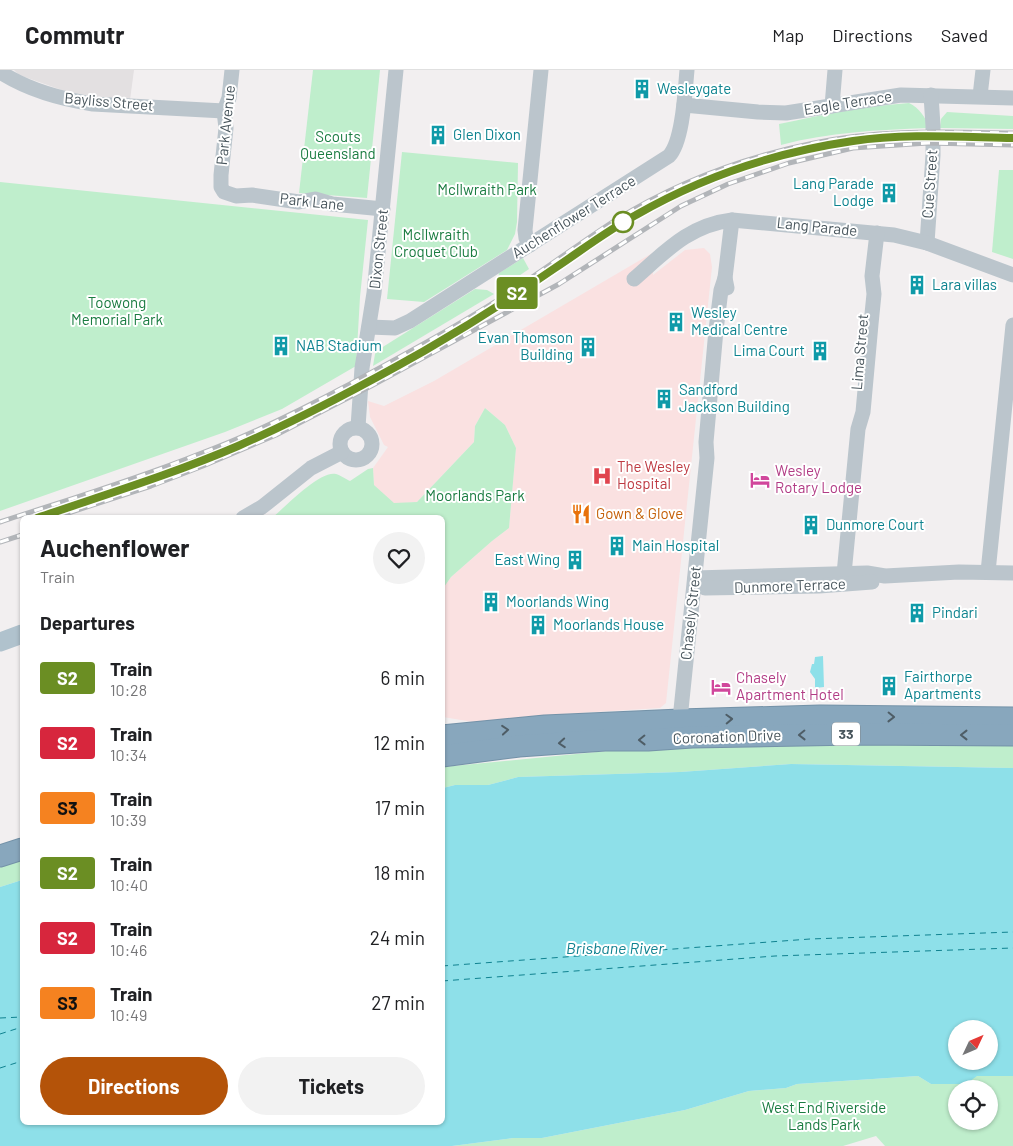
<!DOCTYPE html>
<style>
:root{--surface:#fff;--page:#f2f2f2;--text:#202124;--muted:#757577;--line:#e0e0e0;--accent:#b45309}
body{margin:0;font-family:Barlow,sans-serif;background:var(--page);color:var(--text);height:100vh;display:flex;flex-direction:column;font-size:19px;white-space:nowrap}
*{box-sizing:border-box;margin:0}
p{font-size:16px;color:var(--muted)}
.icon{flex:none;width:28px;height:28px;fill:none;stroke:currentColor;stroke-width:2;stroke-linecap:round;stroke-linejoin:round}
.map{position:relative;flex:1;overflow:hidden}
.panel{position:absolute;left:20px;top:445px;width:425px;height:610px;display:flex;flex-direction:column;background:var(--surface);border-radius:8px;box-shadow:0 1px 4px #0004}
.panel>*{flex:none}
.badge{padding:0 10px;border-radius:4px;font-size:18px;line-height:32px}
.needle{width:32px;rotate:46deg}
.buttons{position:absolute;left:948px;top:950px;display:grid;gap:10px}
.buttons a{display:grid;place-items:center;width:50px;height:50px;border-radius:50%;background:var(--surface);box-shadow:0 1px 4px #0004;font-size:25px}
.map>.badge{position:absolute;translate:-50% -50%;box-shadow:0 0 0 2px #fff}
h2{padding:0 20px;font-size:19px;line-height:45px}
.round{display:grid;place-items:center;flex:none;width:52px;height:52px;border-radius:26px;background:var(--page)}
.head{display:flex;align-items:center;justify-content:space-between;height:85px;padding:0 20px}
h1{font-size:24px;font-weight:700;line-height:38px}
.button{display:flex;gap:10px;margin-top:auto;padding:10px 20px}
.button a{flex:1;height:58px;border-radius:30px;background:var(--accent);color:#fff;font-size:20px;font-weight:700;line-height:58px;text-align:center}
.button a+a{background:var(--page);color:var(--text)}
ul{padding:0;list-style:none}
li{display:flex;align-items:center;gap:15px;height:65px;padding:0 20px}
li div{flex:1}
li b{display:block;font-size:19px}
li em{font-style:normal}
li .badge{min-width:55px;font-weight:700;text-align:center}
header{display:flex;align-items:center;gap:30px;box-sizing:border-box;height:70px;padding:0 25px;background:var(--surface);border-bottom:1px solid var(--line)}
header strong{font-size:24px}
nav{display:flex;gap:28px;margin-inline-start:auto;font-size:18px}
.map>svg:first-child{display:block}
.education{fill:#e3e0e1}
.medical{fill:#fae1e1}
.green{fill:#bfeecc;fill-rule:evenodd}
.water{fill:#8ee0e9;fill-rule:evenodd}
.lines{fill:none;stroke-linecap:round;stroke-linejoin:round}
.ferry{stroke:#108290;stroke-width:1;stroke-dasharray:6 5;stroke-linecap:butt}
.highway-casing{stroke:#7492a8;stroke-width:23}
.minor{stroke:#bbc5cc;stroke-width:15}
.major{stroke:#b0c2cd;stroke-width:19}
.highway{stroke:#88a7bd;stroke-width:21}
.rail-casing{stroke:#b2b5b9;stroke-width:5}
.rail{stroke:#fff;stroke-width:3;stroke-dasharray:9;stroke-linecap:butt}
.oneway{stroke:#4e5d66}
.line-casing{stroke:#fff;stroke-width:11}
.line{stroke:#6b8e23;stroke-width:8}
.stop-dot{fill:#fff;stroke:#6b8e23;stroke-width:2.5}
.labels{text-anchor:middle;stroke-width:4;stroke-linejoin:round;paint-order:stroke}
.shield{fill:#fff;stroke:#7f888d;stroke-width:1}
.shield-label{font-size:14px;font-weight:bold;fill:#48555c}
.culture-label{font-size:15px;fill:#0d838f;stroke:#fff;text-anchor:start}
.street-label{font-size:15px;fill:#48555c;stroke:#fff}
.park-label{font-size:15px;fill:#1a7c41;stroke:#fff}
.health-label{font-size:15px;fill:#be3a42;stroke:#fff;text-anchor:start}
.hotel-label{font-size:15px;fill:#b23c85;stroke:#fff;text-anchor:start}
.food-label{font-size:15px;fill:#c56008;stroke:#fff;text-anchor:start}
.water-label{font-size:16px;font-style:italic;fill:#108290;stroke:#fff}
</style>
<header>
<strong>Commutr</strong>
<nav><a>Map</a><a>Directions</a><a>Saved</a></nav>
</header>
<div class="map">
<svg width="1013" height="1076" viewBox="0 0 1013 1076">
<rect width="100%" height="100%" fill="#f2eff0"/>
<path class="education" d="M14,0H134L130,30L76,25L19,5Z"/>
<path class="medical" d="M704,178L710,184L712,197L666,633L660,638L531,646L473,652L443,647V517L451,507L492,471L509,458L516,378L505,355L485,338L475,356L474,372L417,432L394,434L374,415L373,398L388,377L384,375L370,347L368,331L384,336L434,311L654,182L653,205L685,180Z"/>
<g class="green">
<path d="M313,0H380L367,128L299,123Z"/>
<path d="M909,33C919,38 927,48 928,58C878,60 829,62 781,75L779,54C822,45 865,36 909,33Z"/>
<path d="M947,42L1013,46V59L940,58L941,49Z"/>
<path d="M402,82L518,93L517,152L515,164L507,180L424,232L387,229Z"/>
<path d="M999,100H1013V189L992,182Z"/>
<path d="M0,112L368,150L360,227L356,296L282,339L225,362L0,441Z"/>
<path d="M523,188L529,199L497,221V213L499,203Z"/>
<path d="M475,219L487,220L494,224L373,296L375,284L378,280Z"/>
<path d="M485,338L505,355L516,378L509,458L492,471L451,507L444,517L443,530L442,448L273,447C285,437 320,400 336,404C340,405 346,409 350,411L368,399L373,398L374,415L394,433L417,432L474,372L475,356Z"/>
<path d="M763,672L1013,673V698L791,694L680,702L518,707L488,715H455L443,718V697L627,679Z"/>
<path d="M22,787V810L0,817V794Z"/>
<path d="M918,1006L931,1014L977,1006H1013V1076H885L876,1066L843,1076H452L513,1068H542L685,1040L749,1021L786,1018L797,1014ZM956,1019H989V1051H956Z"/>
</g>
<g class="water">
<path d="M823,586L824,617L815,618V609L810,602L812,594H814L815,587Z"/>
<path d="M791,694L1013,698V1006H977L966,1014H931L918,1006L797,1014L786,1018L749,1021L685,1040L542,1068H513L452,1076H0V817L22,810V1052H442L443,718L455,715H488L518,707L680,702ZM956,959H989V991H956Z"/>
</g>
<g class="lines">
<g class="ferry">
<path d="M442,896L810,869L1013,862"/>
<path d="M442,911L775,886L1013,878"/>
<path d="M0,948L22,947"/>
<path d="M0,964L22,957"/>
<path d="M0,998L22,991"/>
</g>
<defs>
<g id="highway">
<path d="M442,666L545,656L680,650L820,646L1013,648"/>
<path d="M442,686L519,676L605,670H648L692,667L857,664L1013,665"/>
<path d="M0,786L22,779"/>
</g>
</defs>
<use href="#highway" class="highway-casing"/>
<g class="minor">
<path d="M232,0L229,28L224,41L226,58L221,105V117L224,122L236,126L252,125L299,132L315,129L332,134L383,139"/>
<path d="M0,2C28,20 60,29 93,34L224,41"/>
<path d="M980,26L983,0"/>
<path d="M684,35L758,42L786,43L901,25L1013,28"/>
<path d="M832,36L835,0"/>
<path d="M927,173L933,85V56L931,25"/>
<path d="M530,175L526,168L525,160L541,0"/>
<path d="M634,209C665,182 689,155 732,150L894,165L927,173L1013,205"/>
<path d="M727,218L725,208L732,150"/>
<path d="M369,257L395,258L410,251L669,86C683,71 685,21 687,0"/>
<path d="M358,357L362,298L374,223L396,0"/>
<circle cx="356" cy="374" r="16"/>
<path d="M243,448L262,437L311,398L342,382"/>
<path d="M988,502L1013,255"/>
<path d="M844,504L858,359L863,342L871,254L874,224L872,206L877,163"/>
<path d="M695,508L867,503L885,506L959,502L1013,503"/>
<path d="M705,518L819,516L872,512"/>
<path d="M679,659L707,388L706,372L716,260L721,220L725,208"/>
</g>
<path class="major" d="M0,572L22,564"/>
<use href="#highway" class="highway"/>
<defs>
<g id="rail">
<path d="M53,448L151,416L203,396L276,365L373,315L559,214L681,136L728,114L789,93L853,78L928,73L1013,75"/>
<path d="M0,452C67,430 134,410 199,384C251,365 301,340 350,314C402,286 454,258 504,226C541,202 577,175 614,151C675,113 744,87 814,73C880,59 946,62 1013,63"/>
<path d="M0,472L22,465"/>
</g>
</defs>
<use href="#rail" class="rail-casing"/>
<use href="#rail" class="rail"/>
</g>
<defs><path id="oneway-chevron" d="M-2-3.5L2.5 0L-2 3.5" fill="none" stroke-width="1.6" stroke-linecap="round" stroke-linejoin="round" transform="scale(1.25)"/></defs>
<g class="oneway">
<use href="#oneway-chevron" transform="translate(891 647) rotate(1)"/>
<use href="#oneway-chevron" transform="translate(729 649) rotate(-2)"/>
<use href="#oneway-chevron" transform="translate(505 660) rotate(-5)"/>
<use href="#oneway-chevron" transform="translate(802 665) rotate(179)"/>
<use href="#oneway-chevron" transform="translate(964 665) rotate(-180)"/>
<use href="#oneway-chevron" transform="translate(642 670) rotate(179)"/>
<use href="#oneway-chevron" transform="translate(562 673) rotate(176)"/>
</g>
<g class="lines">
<defs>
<path id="line" d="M37,448C104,425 173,404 238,376C302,348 364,315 424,281C469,255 513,227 555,198C582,180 608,160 636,145C702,107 777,82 853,71C905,63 960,67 1013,68"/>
</defs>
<use href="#line" class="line-casing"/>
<use href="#line" class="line"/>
</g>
<defs>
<symbol id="building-bare" viewBox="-9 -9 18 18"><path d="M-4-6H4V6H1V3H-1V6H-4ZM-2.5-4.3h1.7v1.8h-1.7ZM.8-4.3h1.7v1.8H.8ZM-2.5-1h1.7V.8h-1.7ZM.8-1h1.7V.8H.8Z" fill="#0f9aa8" stroke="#fff" stroke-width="2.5" paint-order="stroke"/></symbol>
<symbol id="hospital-bare" viewBox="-9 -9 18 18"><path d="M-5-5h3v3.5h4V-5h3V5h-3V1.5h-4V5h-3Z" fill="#e0444e" stroke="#fff" stroke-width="2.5" paint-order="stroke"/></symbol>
<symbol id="hotel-bare" viewBox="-9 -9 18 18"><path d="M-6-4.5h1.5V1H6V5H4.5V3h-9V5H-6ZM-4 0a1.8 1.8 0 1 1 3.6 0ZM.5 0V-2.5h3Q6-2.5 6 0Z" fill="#d1479c" stroke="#fff" stroke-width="2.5" paint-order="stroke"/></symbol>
<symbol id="restaurant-bare" viewBox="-9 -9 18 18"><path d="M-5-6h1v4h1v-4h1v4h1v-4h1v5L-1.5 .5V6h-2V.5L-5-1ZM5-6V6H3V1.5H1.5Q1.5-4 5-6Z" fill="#e8710a" stroke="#fff" stroke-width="2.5" paint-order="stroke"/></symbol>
</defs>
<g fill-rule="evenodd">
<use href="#building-bare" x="628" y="5" width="28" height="28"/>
<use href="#building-bare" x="424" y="51" width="28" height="28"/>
<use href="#building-bare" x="875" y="109" width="28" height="28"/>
<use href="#building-bare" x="903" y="201" width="28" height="28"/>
<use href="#building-bare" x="662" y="238" width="28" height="28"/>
<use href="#building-bare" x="267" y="262" width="28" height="28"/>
<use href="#building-bare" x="574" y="263" width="28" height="28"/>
<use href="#building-bare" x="806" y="267" width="28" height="28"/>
<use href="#building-bare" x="650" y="315" width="28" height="28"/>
<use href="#hospital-bare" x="588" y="392" width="28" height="28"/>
<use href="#hotel-bare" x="746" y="396" width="28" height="28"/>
<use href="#restaurant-bare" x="567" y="430" width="28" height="28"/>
<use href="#building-bare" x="797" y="441" width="28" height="28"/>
<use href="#building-bare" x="603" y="462" width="28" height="28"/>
<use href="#building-bare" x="561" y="476" width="28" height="28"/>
<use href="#building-bare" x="477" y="518" width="28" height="28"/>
<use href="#building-bare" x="903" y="529" width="28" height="28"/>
<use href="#building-bare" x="524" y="541" width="28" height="28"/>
<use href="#building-bare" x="875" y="602" width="28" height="28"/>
<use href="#hotel-bare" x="707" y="603" width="28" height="28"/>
</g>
<circle class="stop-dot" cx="623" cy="152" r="10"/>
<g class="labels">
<rect class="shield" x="832" y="652.5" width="28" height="23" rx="4"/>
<g class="shield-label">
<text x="846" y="669">33</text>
</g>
<g class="culture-label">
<text x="657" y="24">Wesleygate</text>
<text x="453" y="70">Glen Dixon</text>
<text x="874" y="119" text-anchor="end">Lang Parade<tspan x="874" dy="17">Lodge</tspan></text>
<text x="932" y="220">Lara villas</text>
<text x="691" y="248">Wesley<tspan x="691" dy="17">Medical Centre</tspan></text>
<text x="573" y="273" text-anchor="end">Evan Thomson<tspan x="573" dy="17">Building</tspan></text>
<text x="296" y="281">NAB Stadium</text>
<text x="805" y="286" text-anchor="end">Lima Court</text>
<text x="679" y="325">Sandford<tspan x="679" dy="17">Jackson Building</tspan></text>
<text x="826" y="460">Dunmore Court</text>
<text x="632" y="481">Main Hospital</text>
<text x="560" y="495" text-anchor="end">East Wing</text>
<text x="506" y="537">Moorlands Wing</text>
<text x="932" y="548">Pindari</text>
<text x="553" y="560">Moorlands House</text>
<text x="904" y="612">Fairthorpe<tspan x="904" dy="17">Apartments</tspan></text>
</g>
<g class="street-label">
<text transform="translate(109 32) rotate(5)" y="5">Bayliss Street</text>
<text transform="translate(848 33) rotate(-9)" y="5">Eagle Terrace</text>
<text transform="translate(226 55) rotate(-84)" y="5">Park Avenue</text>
<text transform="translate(930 114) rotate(-86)" y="5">Cue Street</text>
<text transform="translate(312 132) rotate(6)" y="5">Park Lane</text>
<text transform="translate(574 147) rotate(-32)" y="5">Auchenflower Terrace</text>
<text transform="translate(817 157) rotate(6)" y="5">Lang Parade</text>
<text transform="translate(379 179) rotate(-84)" y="5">Dixon Street</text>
<text transform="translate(860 282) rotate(-85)" y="5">Lima Street</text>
<text transform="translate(790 516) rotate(-2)" y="5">Dunmore Terrace</text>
<text transform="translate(691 543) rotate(-84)" y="5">Chasely Street</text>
<text transform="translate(727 667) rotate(-2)" y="5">Coronation Drive</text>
</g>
<g class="park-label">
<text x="338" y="72">Scouts<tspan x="338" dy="17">Queensland</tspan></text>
<text x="487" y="125">McIlwraith Park</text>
<text x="436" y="170">McIlwraith<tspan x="436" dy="17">Croquet Club</tspan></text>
<text x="117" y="238">Toowong<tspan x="117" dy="17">Memorial Park</tspan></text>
<text x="475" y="431">Moorlands Park</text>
<text x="824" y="1043">West End Riverside<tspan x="824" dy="17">Lands Park</tspan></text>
</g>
<g class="health-label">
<text x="617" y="402">The Wesley<tspan x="617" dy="17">Hospital</tspan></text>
</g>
<g class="hotel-label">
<text x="775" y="406">Wesley<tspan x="775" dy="17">Rotary Lodge</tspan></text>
<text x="736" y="613">Chasely<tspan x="736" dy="17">Apartment Hotel</tspan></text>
</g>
<g class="food-label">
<text x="596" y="449">Gown &amp; Glove</text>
</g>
<g class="water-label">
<text x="615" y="884">Brisbane River</text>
</g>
</g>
</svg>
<div class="buttons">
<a><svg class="needle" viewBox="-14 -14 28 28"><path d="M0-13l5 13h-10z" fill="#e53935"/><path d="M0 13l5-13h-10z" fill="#757577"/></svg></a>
<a><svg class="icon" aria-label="locate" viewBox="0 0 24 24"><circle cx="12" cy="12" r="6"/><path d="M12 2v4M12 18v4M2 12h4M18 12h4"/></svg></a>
</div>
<b class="badge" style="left:517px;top:223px;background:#6b8e23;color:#fff">S2</b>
<section class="panel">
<div class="head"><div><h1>Auchenflower</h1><p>Train</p></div><a class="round"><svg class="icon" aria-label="heart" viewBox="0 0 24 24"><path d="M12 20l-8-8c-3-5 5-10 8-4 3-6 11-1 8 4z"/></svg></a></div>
<h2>Departures</h2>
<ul>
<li><span class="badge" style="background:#6b8e23;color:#fff">S2</span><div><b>Train</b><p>10:28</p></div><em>6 min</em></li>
<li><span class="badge" style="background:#d7263d;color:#fff">S2</span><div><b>Train</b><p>10:34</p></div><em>12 min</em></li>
<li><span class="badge" style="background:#f58220;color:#111">S3</span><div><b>Train</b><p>10:39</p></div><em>17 min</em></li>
<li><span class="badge" style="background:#6b8e23;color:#fff">S2</span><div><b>Train</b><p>10:40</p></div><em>18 min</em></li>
<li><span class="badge" style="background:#d7263d;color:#fff">S2</span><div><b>Train</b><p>10:46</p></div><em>24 min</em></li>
<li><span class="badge" style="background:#f58220;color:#111">S3</span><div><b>Train</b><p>10:49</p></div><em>27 min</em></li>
</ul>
<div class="button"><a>Directions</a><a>Tickets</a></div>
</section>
</div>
